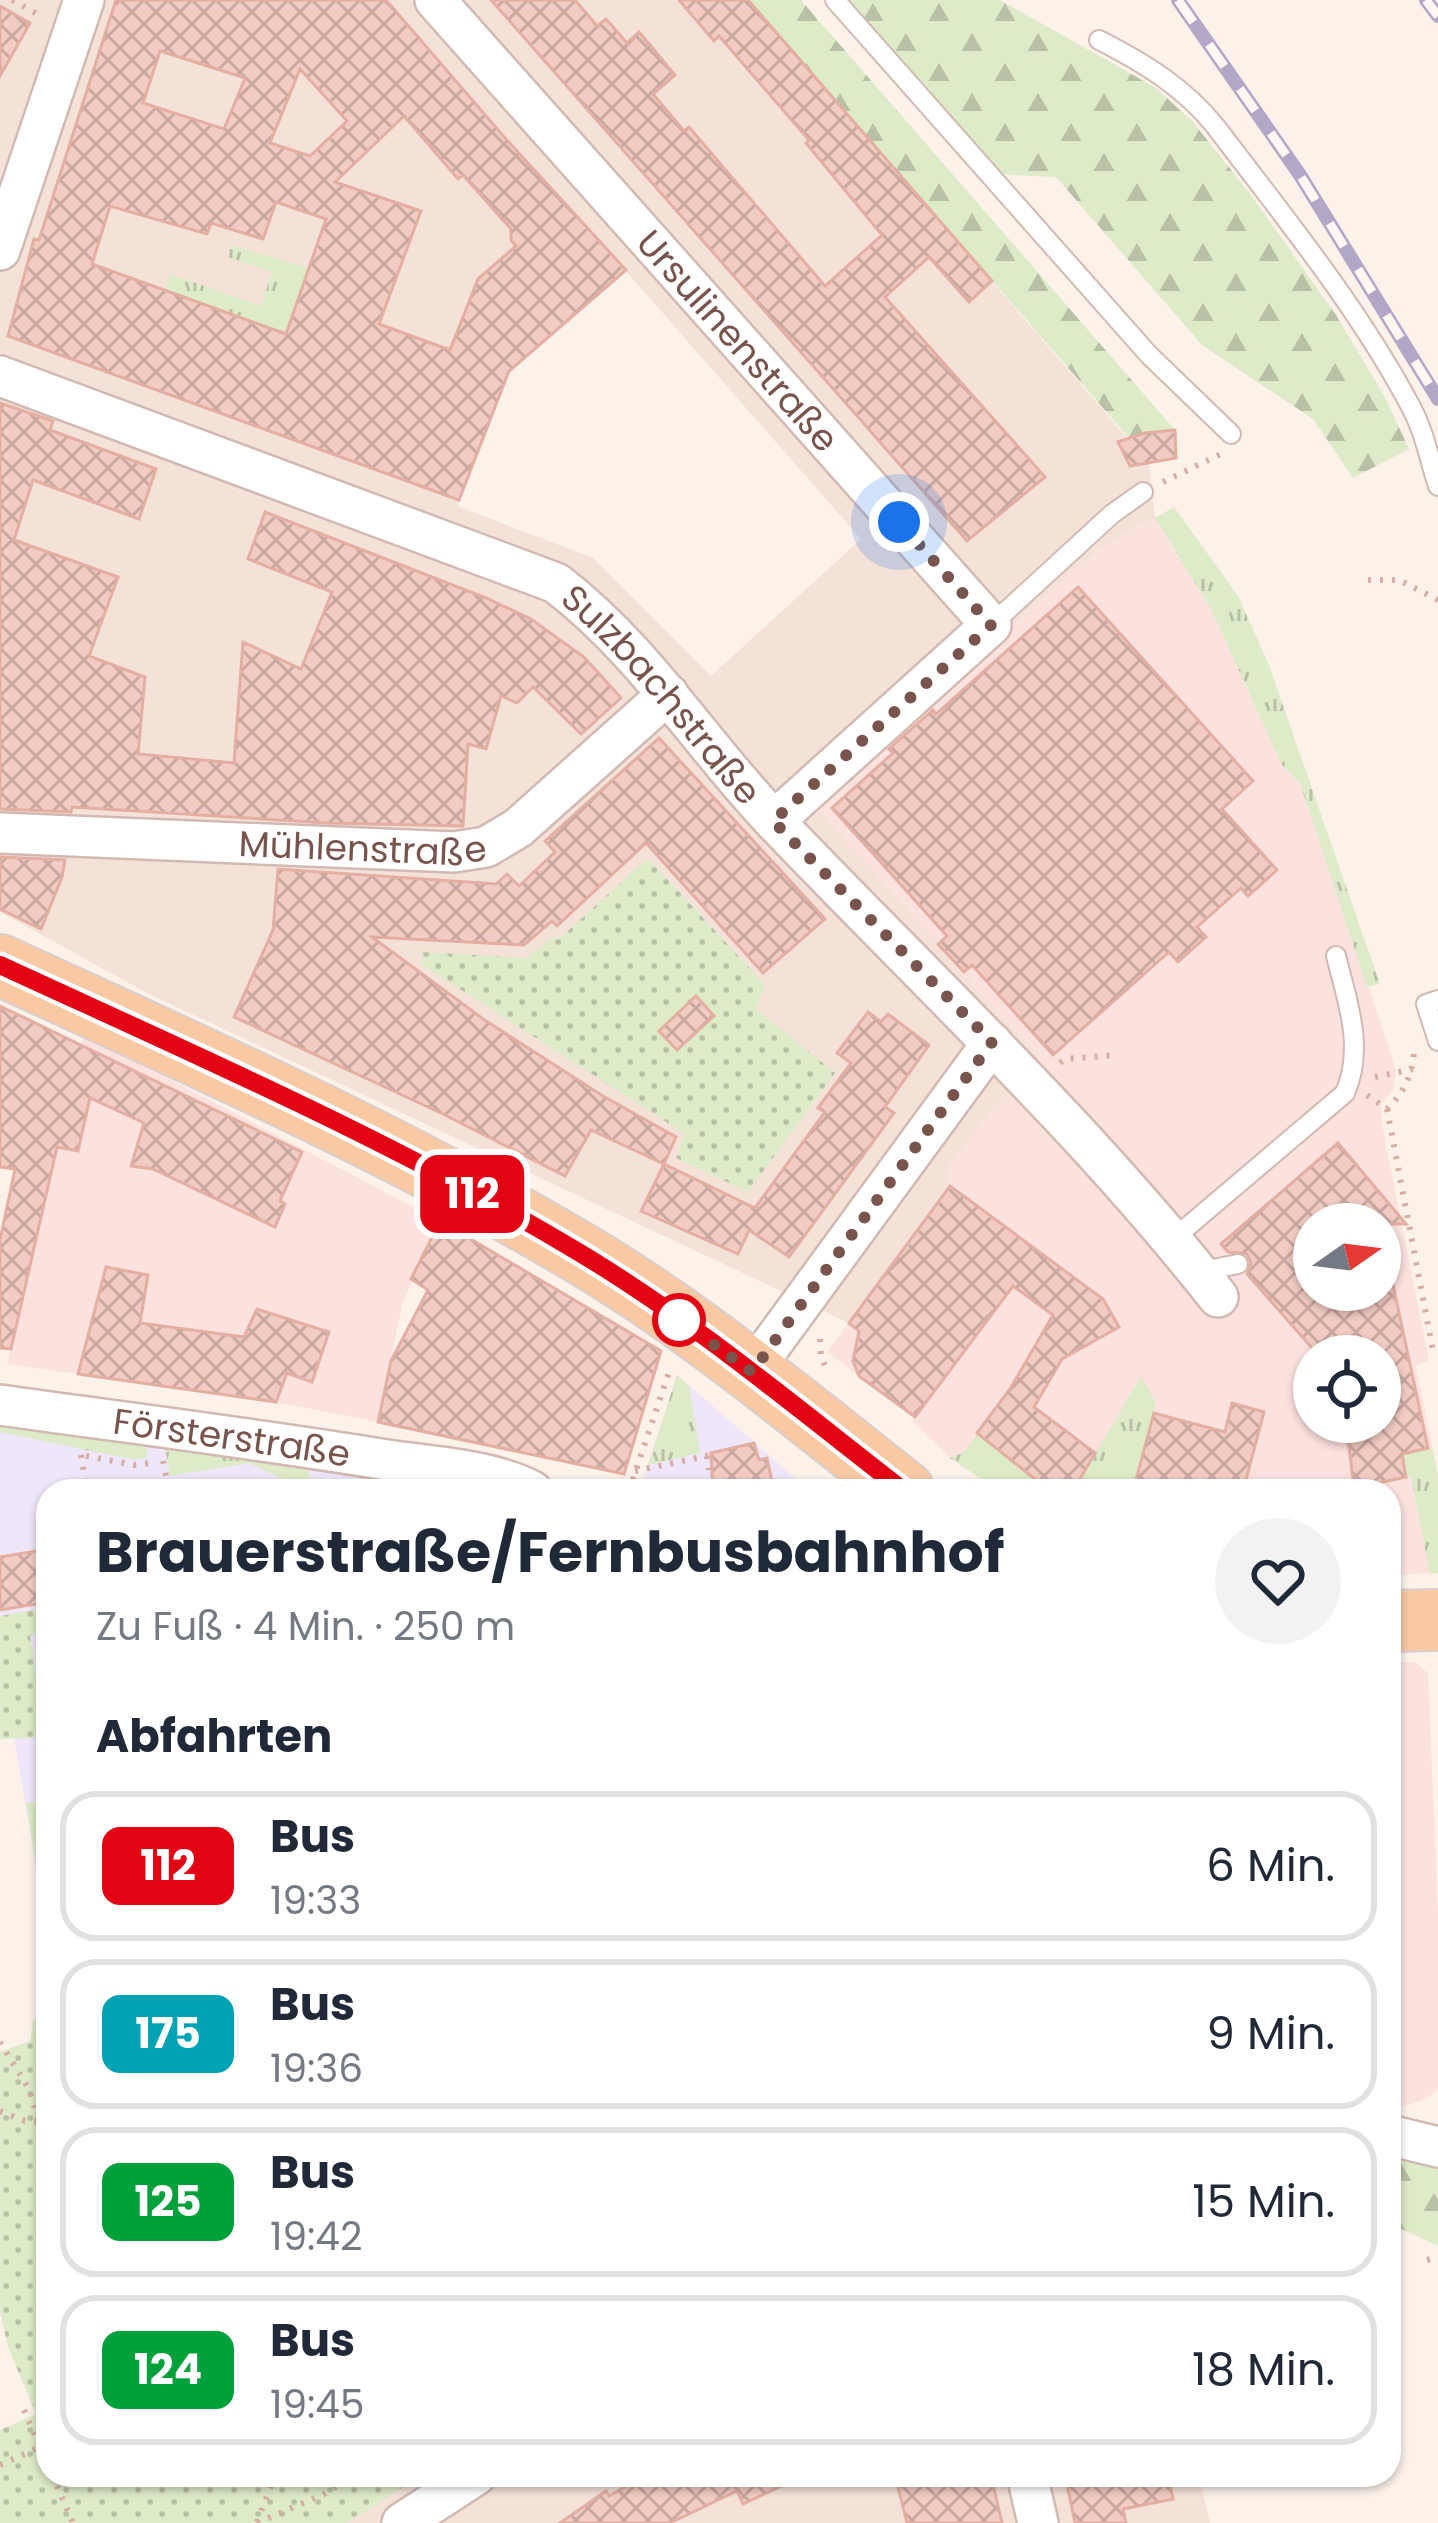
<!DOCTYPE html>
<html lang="de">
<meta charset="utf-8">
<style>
:root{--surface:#fff;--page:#f2f2f3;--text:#1f2937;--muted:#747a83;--line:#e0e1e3}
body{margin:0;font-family:Poppins,sans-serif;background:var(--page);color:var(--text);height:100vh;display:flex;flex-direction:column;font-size:45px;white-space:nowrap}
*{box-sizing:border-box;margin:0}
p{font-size:39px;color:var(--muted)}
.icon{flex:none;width:66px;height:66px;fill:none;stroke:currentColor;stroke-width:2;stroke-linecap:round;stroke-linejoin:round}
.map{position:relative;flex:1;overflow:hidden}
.sheet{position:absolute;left:36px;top:1479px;width:1365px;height:1008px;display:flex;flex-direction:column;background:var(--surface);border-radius:36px;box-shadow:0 3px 9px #0004}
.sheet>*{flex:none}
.badge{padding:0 24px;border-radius:18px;font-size:42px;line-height:78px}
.needle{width:78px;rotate:76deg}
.controls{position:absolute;left:1293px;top:1203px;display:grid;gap:24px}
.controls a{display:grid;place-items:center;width:108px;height:108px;border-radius:50%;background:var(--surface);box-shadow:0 3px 9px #0004;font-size:60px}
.you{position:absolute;width:60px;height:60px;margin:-30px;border:9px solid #fff;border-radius:50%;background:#1a73e8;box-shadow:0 0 0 18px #1a73e833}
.map>.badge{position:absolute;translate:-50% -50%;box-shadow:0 0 0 6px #fff}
h2{padding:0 60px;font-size:45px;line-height:108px}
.round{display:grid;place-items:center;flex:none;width:126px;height:126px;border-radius:63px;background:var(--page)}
.headline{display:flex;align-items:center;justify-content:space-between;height:204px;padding:0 60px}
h1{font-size:57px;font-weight:700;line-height:90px}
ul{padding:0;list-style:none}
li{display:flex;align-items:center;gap:36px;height:150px;margin:0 24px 18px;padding:0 36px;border:6px solid var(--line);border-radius:36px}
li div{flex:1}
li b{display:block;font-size:45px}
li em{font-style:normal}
li .badge{min-width:132px;font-weight:700;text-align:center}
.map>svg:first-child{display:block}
.residential{fill:#f4e2d9;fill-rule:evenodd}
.commercial{fill:#fce2de;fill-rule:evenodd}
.education{fill:#efe6f9}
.grass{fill:url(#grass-tufts)}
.forest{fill:url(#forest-firs)}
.park{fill:url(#park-dots)}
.building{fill:url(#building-cross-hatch);stroke:#e4afa2;stroke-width:3;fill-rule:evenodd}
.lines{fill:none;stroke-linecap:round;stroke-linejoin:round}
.service-casing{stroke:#d2bab2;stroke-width:22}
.minor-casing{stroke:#d2bab2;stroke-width:44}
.primary-casing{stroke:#d9cfcd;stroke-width:64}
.path{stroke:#d7aea4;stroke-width:6;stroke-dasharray:3 9;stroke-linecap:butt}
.service{stroke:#fff;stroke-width:18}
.minor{stroke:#fff;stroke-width:39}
.primary{stroke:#f9c9a4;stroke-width:60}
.rail-casing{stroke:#b2a7c7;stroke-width:14}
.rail{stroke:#fff7f1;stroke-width:9;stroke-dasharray:27;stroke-linecap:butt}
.line-casing{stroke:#fff;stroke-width:27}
.line{stroke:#e30513;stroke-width:18}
.walk{stroke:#78544d;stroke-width:12;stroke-dasharray:0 21.6}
.stop-dot{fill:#fff;stroke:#e30513;stroke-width:6}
.labels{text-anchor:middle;stroke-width:10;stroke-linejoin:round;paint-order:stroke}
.street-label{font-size:36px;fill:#78544d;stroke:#fff7f1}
</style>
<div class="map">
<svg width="1438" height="2523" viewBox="0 0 1438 2523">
<defs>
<pattern id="grass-tufts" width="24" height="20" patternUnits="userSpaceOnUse" patternTransform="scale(3)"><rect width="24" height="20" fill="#ddebc8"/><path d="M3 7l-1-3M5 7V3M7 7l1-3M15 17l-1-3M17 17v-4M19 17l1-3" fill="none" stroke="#b8c1a5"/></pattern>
<pattern id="forest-firs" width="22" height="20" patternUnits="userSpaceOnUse" patternTransform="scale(3)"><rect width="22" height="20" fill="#ddebc8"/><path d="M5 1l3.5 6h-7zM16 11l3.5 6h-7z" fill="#b8c1a5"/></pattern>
<pattern id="park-dots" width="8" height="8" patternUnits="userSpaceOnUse" patternTransform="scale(3)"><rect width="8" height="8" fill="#ddebc8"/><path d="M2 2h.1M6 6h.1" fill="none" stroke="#b8c1a5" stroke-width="1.8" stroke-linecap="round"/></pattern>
<pattern id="building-cross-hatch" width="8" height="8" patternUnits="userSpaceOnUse" patternTransform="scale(3)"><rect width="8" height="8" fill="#f2ccc2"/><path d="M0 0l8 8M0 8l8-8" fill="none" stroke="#c9a8a0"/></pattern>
</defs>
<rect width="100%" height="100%" fill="#fcf2ea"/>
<g class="residential">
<path d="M0,0H748L1149,463L1155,518L1101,547L1073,573L1041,1060L991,1112L949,1166L950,1186L849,1323L147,993L0,912ZM625,270L861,539L711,676L593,558L457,506L509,371Z"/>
<path d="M422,2475H1199L1210,2523H347Z"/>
</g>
<g class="commercial">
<path d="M1155,518L1211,609L1281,764L1300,782L1392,1057L1396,1072L1393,1090L1381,1104L1382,1125L1429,1360L1416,1366L1438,1475V1573L1389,1575V1491H999L950,1458L912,1421L914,1417L827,1352L950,1186L949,1166L991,1112L1041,1060L813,803L1101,547ZM1314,1224H1380V1290H1314ZM1314,1356H1380V1422H1314Z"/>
<path d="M84,1034L440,1221L403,1301L378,1422L276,1402L7,1364Z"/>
<path d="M1389,1662H1415L1428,1673L1438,1911V2089L1426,2099L1400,2107L1389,2103Z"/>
</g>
<g class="education">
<path d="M677,1375L753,1441L809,1491H639Z"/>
<path d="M0,1421L460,1491H48V1912L44,1913L14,1738L0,1739Z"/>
</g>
<g class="grass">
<path d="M231,245L309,268L286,334L165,289L170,274L261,306L272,272L228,257Z"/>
<path d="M1174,507L1238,596L1269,665L1380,984L1367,987L1300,783L1281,764L1211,609L1155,518Z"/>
<path d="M677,1375L689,1386L700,1453L648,1465Z"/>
<path d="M1141,1376L1156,1403L1133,1491H1073Z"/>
<path d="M0,1421L306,1460L311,1481L293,1484L249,1463L170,1476L165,1448L146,1446L147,1457L135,1460L0,1432Z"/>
<path d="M977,1434L1050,1491H999L950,1458L963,1453Z"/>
<path d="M1432,1447L1438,1475V1573L1430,1574L1411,1477H1406L1402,1454Z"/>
<path d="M48,1800V1912L44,1913L26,1803Z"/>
</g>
<g class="forest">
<path d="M748,0H801L1175,430L1129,438Z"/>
<path d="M835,0H1000L1156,88L1193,122L1251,195L1336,315L1386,399L1409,449L1353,478L1313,419L1202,345L1056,177L989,174Z"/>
<path d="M1389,2156L1438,2163V2246L1389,2223Z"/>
</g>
<g class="park">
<path d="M648,858L765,985L756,1009L835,1073L748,1192L676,1158L685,1134L421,964L422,952L527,958L554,936L558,940Z"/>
<path d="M48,1607V1632L30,1636L47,1737L0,1739V1616Z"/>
<path d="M48,2013V2475H422L347,2523H0V2430L36,2414L8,2347L0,2312V2052L30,2041L33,2021Z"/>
</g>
<g class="building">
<path d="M116,0H386L505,138L626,270L509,371L459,500L8,336L34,239L39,240ZM160,51L245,78L224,129L143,103ZM300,69L347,121L310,156L270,143ZM404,116L458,179L463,175L511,229V240L516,246L478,279L450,350L379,324L421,211L335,182ZM276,202L326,219L286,334L92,264L110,206L207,234L211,223L263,239Z"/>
<path d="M491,0H575L597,26L606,19L627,43L639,32L675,75L653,94L684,131L689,127L825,286L882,235L806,143L809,140L719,36L714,41L679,0H748L992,281L969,302L929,257L885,297L1045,477L967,541Z"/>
<path d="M0,6L30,23L0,76Z"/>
<path d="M0,403L53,421L50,430L156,469L139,519L33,480L14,540L118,577L89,656L145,677L138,754L234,763L243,642L301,669L332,592L248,559L265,512L486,598L531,619L584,657L621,698L581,734L533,687L517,703L501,696L486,749L468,744L463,826L327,823L72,807L71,812L0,809Z"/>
<path d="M1175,430L1176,458L1130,466L1118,442L1145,433Z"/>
<path d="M1078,587L1253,781L1222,809L1277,870L1248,896L1241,888L1197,927L1206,937L1178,962L1169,952L1053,1055L972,965L964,972L938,944L947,936L832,808L893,753L889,749L933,710L936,714Z"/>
<path d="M659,738L825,919L763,973L646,843L557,926L552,921L524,945L372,937L486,1021L603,1096L676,1137L664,1164L591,1130L565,1176L443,1114L234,1017L273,930L278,869L496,884L507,874L519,886L555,852L545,841Z"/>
<path d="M0,857L65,860L62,877L41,929L0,909Z"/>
<path d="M696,996L714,1016L677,1050L659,1031Z"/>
<path d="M0,1006L302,1152L280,1201L285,1204L275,1227L153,1169L131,1166L144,1123L90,1098L78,1151L57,1147L11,1349L0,1348V1240L15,1169L0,1167Z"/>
<path d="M868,1012L881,1022L888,1014L929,1045L885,1107L894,1113L789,1257L749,1230L738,1254L641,1211L664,1164L755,1208L825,1112L818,1108L851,1063L837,1053Z"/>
<path d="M1338,1143L1406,1224H1314V1290H1380V1281L1392,1280L1428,1448L1402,1454L1406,1477L1354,1488L1346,1422H1380V1348L1350,1354L1343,1345L1331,1356H1319L1247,1274L1251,1263L1247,1254L1228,1252L1221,1244Z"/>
<path d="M950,1186L1103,1299L1119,1327L1062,1359L1034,1407L1095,1453L1073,1491H1050L977,1433L1010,1389L1053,1315L1013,1286L915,1417L859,1376L853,1361L859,1331L849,1323Z"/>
<path d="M440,1221L661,1351L624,1474L378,1422L391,1361L428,1290L411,1279Z"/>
<path d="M106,1267L148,1275L140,1323L244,1337L257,1309L329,1332L312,1382L287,1373L276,1402L78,1374Z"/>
<path d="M1232,1403L1264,1412L1243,1491H1133L1154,1413L1225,1432Z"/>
<path d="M754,1443L759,1460L767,1458L774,1491H713L711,1453Z"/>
<path d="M48,1549V1602L0,1610V1557Z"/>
<path d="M646,2475H805L743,2504L737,2491L670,2523H560L606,2491L609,2496Z"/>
<path d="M895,2475H991L1002,2523H907Z"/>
<path d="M1065,2475H1168L1173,2499L1123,2509L1126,2523H1075Z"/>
</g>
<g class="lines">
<defs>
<g id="service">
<path d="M835,0L1149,355L1231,434"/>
<path d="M1099,40C1144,63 1184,87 1216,127C1284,217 1358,307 1411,407C1425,433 1429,459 1438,486"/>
<path d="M991,625L1112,514L1143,492"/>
<path d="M1438,1000L1426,1004L1438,1041"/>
<path d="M1173,1239L1345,1093C1365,1048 1347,1000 1336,956"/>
<path d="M1198,1272L1238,1264"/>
</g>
<g id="minor">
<path id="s1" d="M435,0L991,625L774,821"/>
<path d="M0,250L84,0"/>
<path id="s2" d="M0,376L556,583C645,651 701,745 777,824C927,981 1084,1127 1218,1297"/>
<path id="s3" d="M0,833L454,852L486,847L518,828L668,694"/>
<path d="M751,1372L992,1043"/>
<path id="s4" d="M0,1405C129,1423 259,1439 387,1460C434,1467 489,1469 532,1491"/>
<path d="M1389,2135L1438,2147"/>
<path d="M1027,2475L1038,2523"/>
<path d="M402,2523L476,2475"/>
</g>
<g id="primary">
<path d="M0,965C195,1055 395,1143 580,1253C695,1321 799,1409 904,1491"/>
<path d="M1389,1621L1438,1620"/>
</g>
</defs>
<use href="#service" class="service-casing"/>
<use href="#minor" class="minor-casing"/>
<use href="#primary" class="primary-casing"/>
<g class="path">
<path d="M12,0L41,16"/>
<path d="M1163,482L1221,454"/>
<path d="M1368,580H1399L1438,600"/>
<path d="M1060,1063L1065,1059L1117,1055"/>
<path d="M1375,1077L1413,1069"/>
<path d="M1367,1095L1387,1109C1403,1094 1412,1076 1414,1053"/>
<path d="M1387,1109L1433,1351L1438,1352"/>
<path d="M820,1339L821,1357L828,1372"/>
<path d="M1340,1356L1347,1350"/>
<path d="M81,1455L87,1491"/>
<path d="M86,1456L135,1465L150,1463"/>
<path d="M707,1456L709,1470"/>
<path d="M163,1461L169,1491"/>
<path d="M635,1471L711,1455"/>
<path d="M629,1491L670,1369"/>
<path d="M0,2042L29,2089L39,2122L48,2135"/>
<path d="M0,2111L25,2121L39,2122"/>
<path d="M1427,2260L1438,2257"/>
<path d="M39,2403L48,2381"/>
<path d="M24,2410L48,2466"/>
<path d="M0,2465L40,2447"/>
<path d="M52,2475L73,2523"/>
<path d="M257,2522L275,2475"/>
<path d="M257,2523L324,2494L356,2475"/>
</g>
<use href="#service" class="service"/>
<use href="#minor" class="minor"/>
<use href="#primary" class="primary"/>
<defs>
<g id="rail">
<path d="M1178,0L1300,175L1438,399"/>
<path d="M1426,0L1438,16"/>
</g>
</defs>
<use href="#rail" class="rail-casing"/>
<use href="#rail" class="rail"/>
</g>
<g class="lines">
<defs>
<path id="line" d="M0,965C193,1054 398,1143 580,1253C695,1322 798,1409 904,1491"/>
</defs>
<use href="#line" class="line-casing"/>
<use href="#line" class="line"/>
<path class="walk" d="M679,1320L752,1372L992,1042L773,821L991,625L899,522"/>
</g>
<circle class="stop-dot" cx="679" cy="1320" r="24"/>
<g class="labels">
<g class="street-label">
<text dy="13" stroke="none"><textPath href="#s1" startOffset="456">Ursulinenstraße</textPath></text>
<text dy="13" stroke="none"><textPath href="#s2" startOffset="747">Sulzbachstraße</textPath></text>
<text dy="13" stroke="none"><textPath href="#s3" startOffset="363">Mühlenstraße</textPath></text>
<text dy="13" stroke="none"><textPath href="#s4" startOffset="234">Försterstraße</textPath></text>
</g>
</g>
</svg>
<div class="controls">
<a><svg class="needle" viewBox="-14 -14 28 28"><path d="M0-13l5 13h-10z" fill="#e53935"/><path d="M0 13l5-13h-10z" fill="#747a83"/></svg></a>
<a><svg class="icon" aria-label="locate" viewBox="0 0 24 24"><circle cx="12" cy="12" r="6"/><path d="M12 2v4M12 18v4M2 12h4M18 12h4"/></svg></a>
</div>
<div class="you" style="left:899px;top:522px"></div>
<b class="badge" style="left:472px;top:1194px;background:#e30513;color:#fff">112</b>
<section class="sheet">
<div class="headline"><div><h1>Brauerstraße/Fernbusbahnhof</h1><p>Zu Fuß · 4 Min. · 250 m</p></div><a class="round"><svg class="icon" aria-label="heart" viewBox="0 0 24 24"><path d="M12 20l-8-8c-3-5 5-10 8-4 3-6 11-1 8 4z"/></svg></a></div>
<h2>Abfahrten</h2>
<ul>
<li><span class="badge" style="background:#e30513;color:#fff">112</span><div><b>Bus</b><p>19:33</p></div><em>6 Min.</em></li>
<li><span class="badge" style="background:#00a3b4;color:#fff">175</span><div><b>Bus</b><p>19:36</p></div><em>9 Min.</em></li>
<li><span class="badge" style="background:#00a13a;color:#fff">125</span><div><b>Bus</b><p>19:42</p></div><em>15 Min.</em></li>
<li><span class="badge" style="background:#00a13a;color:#fff">124</span><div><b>Bus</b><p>19:45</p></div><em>18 Min.</em></li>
</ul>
</section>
</div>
